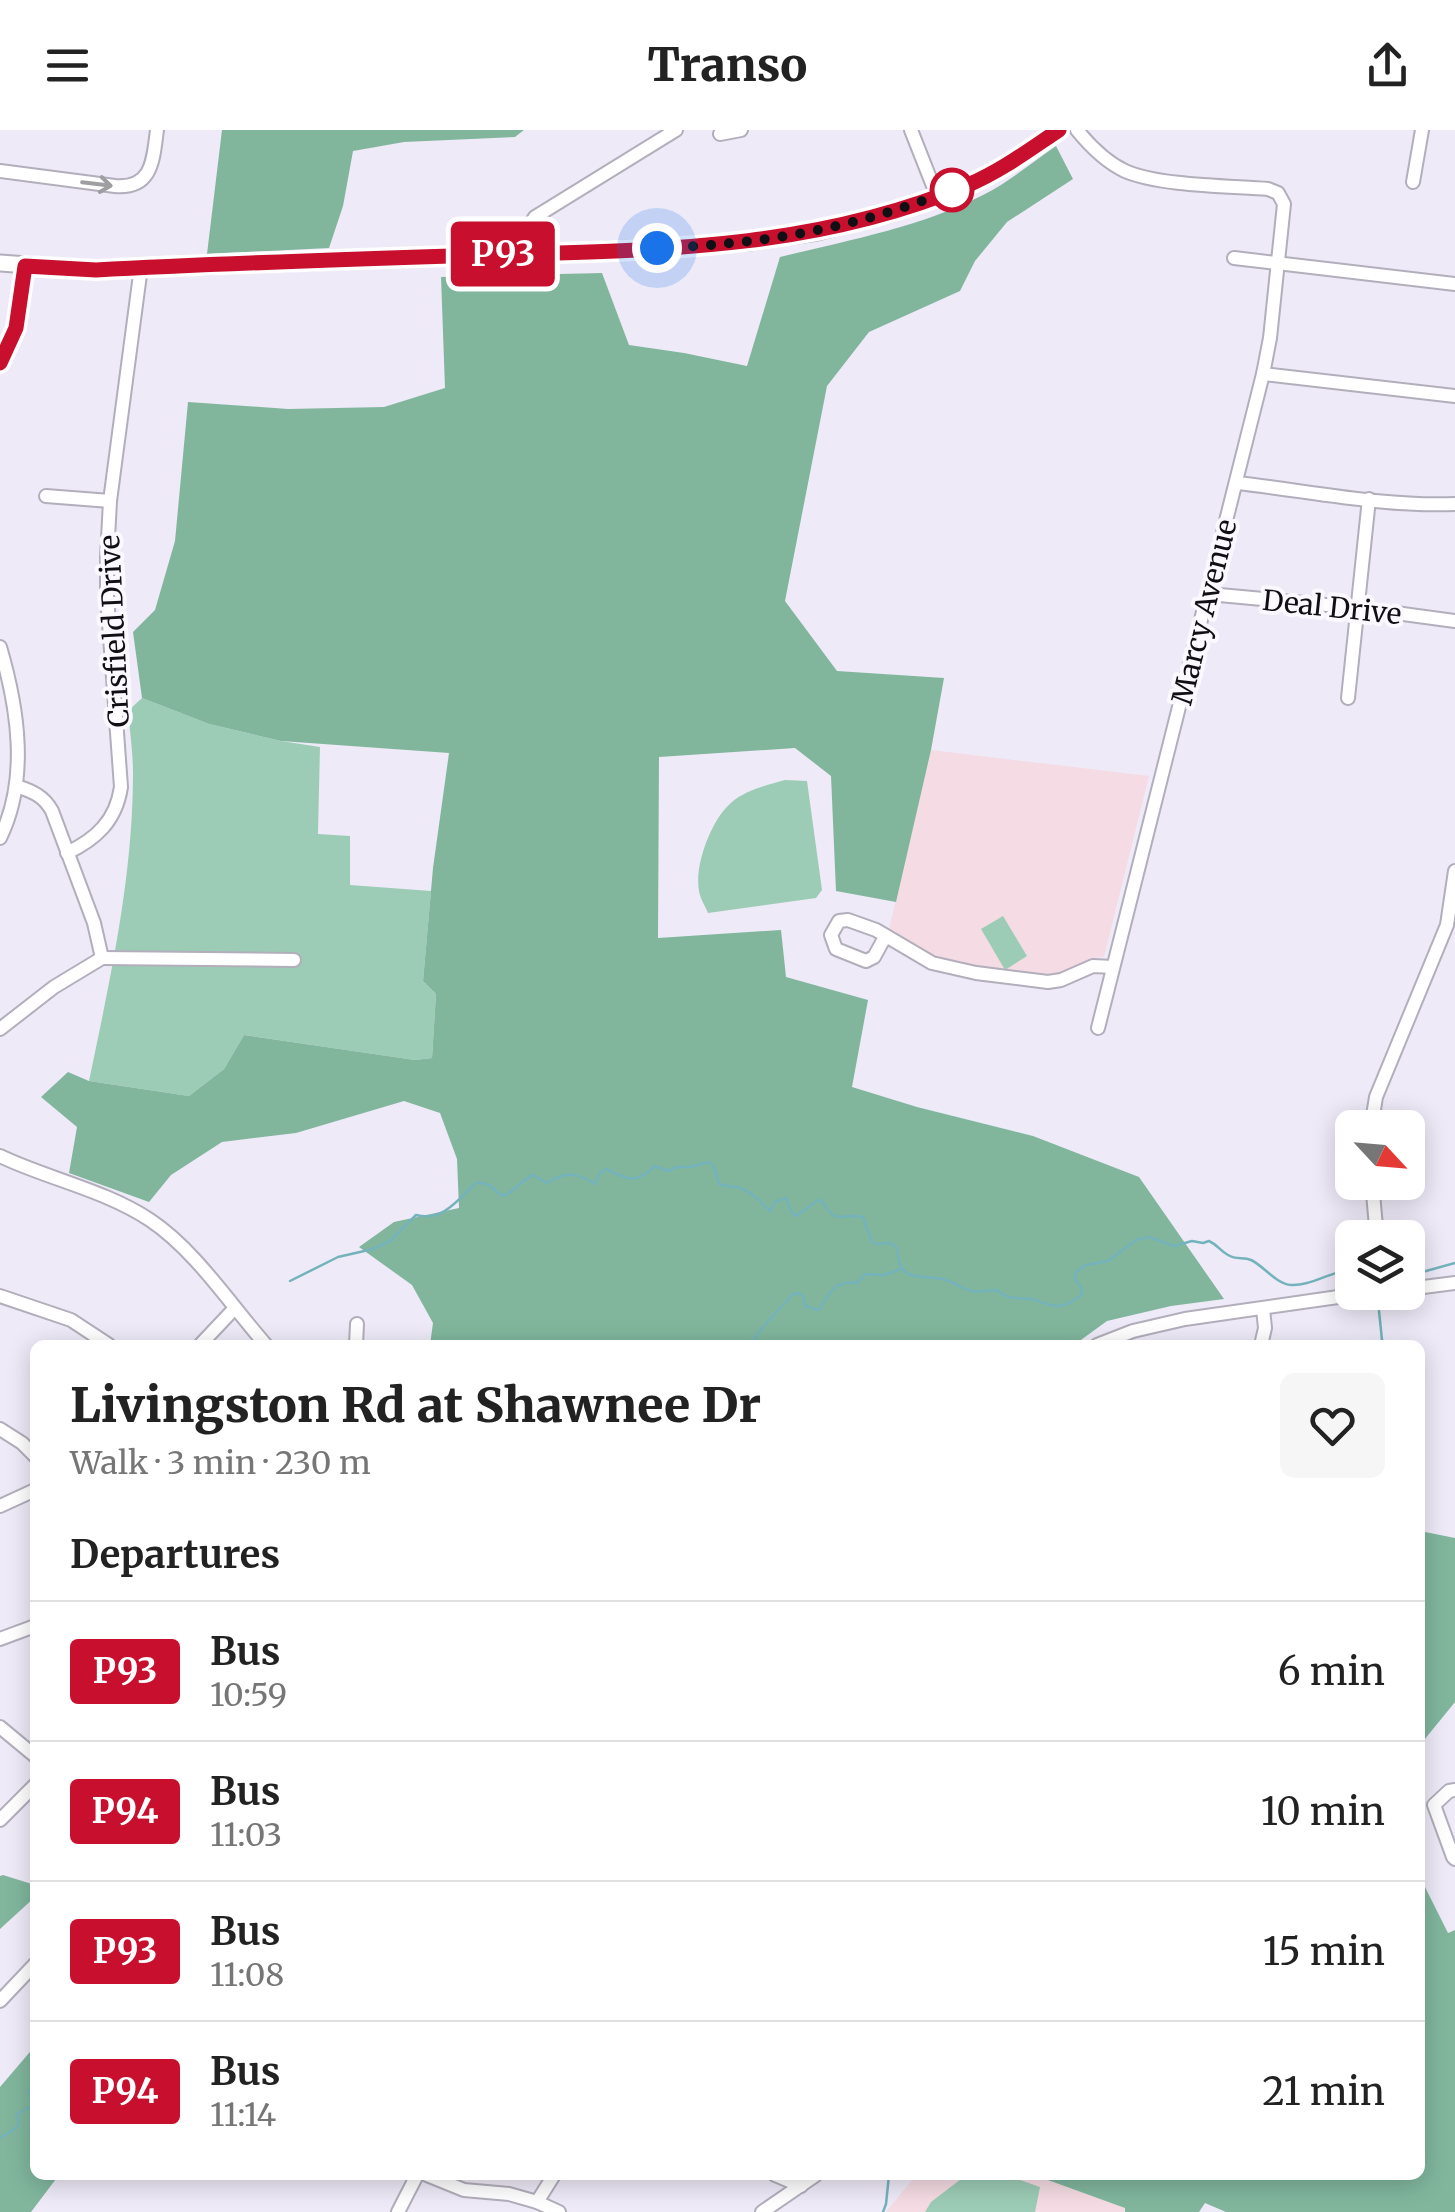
<!DOCTYPE html>
<meta charset="utf-8">
<style>
:root{--surface:#fff;--page:#f6f6f6;--text:#222;--muted:#767676;--line:#e0e0e0}
body{margin:0;font-family:Merriweather,serif;background:var(--page);color:var(--text);height:100vh;display:flex;flex-direction:column;font-size:38px;white-space:nowrap}
*{box-sizing:border-box;margin:0}
p{font-size:32px;color:var(--muted)}
.icon{flex:none;width:55px;height:55px;fill:none;stroke:currentColor;stroke-width:2;stroke-linecap:round;stroke-linejoin:round}
.map{position:relative;flex:1;overflow:hidden}
.sheet{position:absolute;left:30px;top:1210px;width:1395px;height:840px;display:flex;flex-direction:column;background:var(--surface);border-radius:15px;box-shadow:0 5px 25px #0003}
.sheet>*{flex:none}
.badge{padding:0 20px;border-radius:8px;font-size:35px;line-height:65px}
.needle{width:65px;rotate:116deg}
.fabs{position:absolute;left:1335px;top:980px;display:grid;gap:20px}
.fabs a{display:grid;place-items:center;width:90px;height:90px;border-radius:15px;background:var(--surface);box-shadow:0 5px 25px #0003;font-size:50px}
.you{position:absolute;width:50px;height:50px;margin:-25px;border:8px solid #fff;border-radius:50%;background:#1a73e8;box-shadow:0 0 0 15px #1a73e833}
.map>.badge{position:absolute;translate:-50% -50%;box-shadow:0 0 0 5px #fff}
h2{padding:0 40px;font-size:38px;line-height:90px}
.round{display:grid;place-items:center;flex:none;width:105px;height:105px;border-radius:15px;background:var(--page)}
.head{display:flex;align-items:center;justify-content:space-between;height:170px;padding:0 40px}
h1{font-size:48px;font-weight:800;line-height:75px}
ul{padding:0;list-style:none}
li{display:flex;align-items:center;gap:30px;height:140px;padding:0 40px;border-top:2px solid var(--line)}
li div{flex:1}
li b{display:block;font-size:38px}
li em{font-style:normal}
li .badge{min-width:110px;font-weight:700;text-align:center}
header{display:flex;justify-content:space-between;align-items:center;height:130px;padding:0 40px;background:var(--surface);font-size:45px;font-weight:800}
.map>svg:first-child{display:block}
.education{fill:#f5dbe3}
.green{fill:#9cccb5}
.forest{fill:#81b69d}
.lines{fill:none;stroke-linecap:round;stroke-linejoin:round}
.stream{stroke:#74b3bb;stroke-width:2.5}
.minor-casing{stroke:#b2aebb;stroke-width:16}
.major-casing{stroke:#b2aebb;stroke-width:19}
.minor{stroke:#fff;stroke-width:12}
.major{stroke:#fff;stroke-width:15}
.oneway{stroke:#9f9fa1}
.line-casing{stroke:#fff;stroke-width:22}
.line{stroke:#c8102e;stroke-width:15}
.walk{stroke:#100f14;stroke-width:10;stroke-dasharray:0 18}
.stop-dot{fill:#fff;stroke:#c8102e;stroke-width:5}
.labels{text-anchor:middle;stroke-width:8;stroke-linejoin:round;paint-order:stroke}
.street-label{font-size:28px;fill:#100f14;stroke:#fbf9ff}
</style>
<header><svg class="icon" aria-label="menu" viewBox="0 0 24 24"><path d="M4 6h16M4 12h16M4 18h16"/></svg>Transo<svg class="icon" aria-label="share" viewBox="0 0 24 24"><path d="M12 15V3M7 8l5-5 5 5M5 13v7h14v-7"/></svg></header>
<div class="map">
<svg width="1455" height="2082" viewBox="0 0 1455 2082">
<rect width="100%" height="100%" fill="#eeeaf8"/>
<g class="education">
<path d="M931,620L1149,646L1104,827L1092,828L1059,845L1044,848L938,829L888,804Z"/>
<path d="M916,2045H1034L1125,2078L1124,2082H886Z"/>
</g>
<g class="green">
<path d="M142,568L209,594L281,611L320,617L318,704L350,706V755L431,761L423,851L436,864L432,928L415,930L244,905L224,939L189,966L89,951C110,850 133,748 133,643C133,623 130,602 128,581Z"/>
<path d="M785,650L807,651L822,760L816,768L708,783C705,776 700,768 699,761C694,735 712,688 732,672C746,660 767,655 785,650Z"/>
<path d="M1003,786L1027,826L1005,840L981,799Z"/>
<path d="M1006,2045L1040,2057L1035,2082H925L931,2072L961,2049Z"/>
</g>
<g class="forest">
<path d="M222,0H524L515,7L404,12L353,21L343,76L329,118L207,124Z"/>
<path d="M1056,16L1073,49L1007,92L975,131L960,161L869,202L827,256L785,471L837,541L944,548L931,620L896,772L836,761L831,646L795,618L659,627L658,808L781,800L786,847L868,870L852,957L917,977L1033,1006L1139,1047L1224,1169L1171,1176L1107,1191L1074,1215H430L433,1193L412,1155L359,1117L394,1092L459,1078L457,1029L440,983L404,971L296,1003L222,1012L171,1045L149,1072L69,1043L77,997L41,967L68,942L89,951L189,966L224,939L244,905L415,930L432,928L436,864L423,851L433,738L449,623L281,611L209,594L142,568L133,502L155,480L175,411L188,272L288,279L384,277L445,258L441,147L602,143L629,215L684,223L747,236L780,127C849,110 922,97 985,64C1010,51 1033,32 1056,16Z"/>
<path d="M1420,1401L1455,1408V1572L1420,1615Z"/>
<path d="M3,1745L35,1755V1767L0,1799V1746Z"/>
<path d="M1420,1747L1448,1803L1455,1800V2082H1226L1205,2073L1199,2082H1125V2078L1034,2045H1420Z"/>
<path d="M35,1916V2045H59L31,2082H0V1957Z"/>
</g>
<g class="lines">
<g class="stream">
<path d="M1408,1146L1455,1133"/>
<path d="M290,1151L338,1127L373,1119L390,1111L416,1085C444,1092 458,1069 477,1052L489,1055L502,1066C515,1062 521,1050 533,1045L547,1053C564,1042 578,1042 595,1054L600,1043L606,1039C628,1049 635,1055 655,1036L668,1041L677,1037H691L708,1032L713,1035L719,1054C724,1056 730,1056 735,1057C749,1059 760,1071 770,1081L775,1072L786,1068L792,1083L796,1086L818,1070L822,1071C837,1097 840,1082 863,1087L872,1112L876,1114L891,1113L897,1118C900,1154 916,1144 942,1149C953,1151 962,1159 972,1161C980,1163 989,1160 997,1160C1008,1171 1021,1167 1035,1170C1044,1172 1049,1177 1059,1176C1068,1175 1074,1170 1081,1165L1082,1159L1074,1147L1077,1141L1086,1135L1108,1131L1136,1110L1149,1107L1174,1116L1192,1111L1203,1113L1209,1111C1218,1115 1220,1121 1228,1125C1236,1130 1243,1127 1251,1130C1264,1136 1276,1154 1291,1155C1313,1156 1331,1140 1352,1141"/>
<path d="M750,1215L763,1197L792,1165L798,1163L803,1166L805,1176L819,1180C829,1162 836,1150 857,1153L866,1144L884,1145L901,1139"/>
<path d="M1377,1215L1382,1210L1379,1181"/>
<path d="M35,1957L29,1961L30,1966L35,1968"/>
<path d="M0,2008L16,1998L19,1992L16,1985L35,1974"/>
<path d="M1065,2052L1069,2045"/>
<path d="M883,2082L886,2074L889,2045"/>
</g>
<defs>
<g id="minor">
<path d="M911,0L937,66"/>
<path d="M1077,0C1090,16 1106,32 1125,41C1159,56 1230,56 1268,59L1278,63L1284,74L1270,208L1263,244L1098,898"/>
<path d="M720,4L741,0"/>
<path d="M0,41L115,56C153,59 153,29 157,0"/>
<path d="M1413,52L1422,0"/>
<path d="M523,124V105L535,87L676,0"/>
<path d="M1234,128L1455,154"/>
<path d="M0,233L16,198L25,136"/>
<path d="M1263,244L1455,266"/>
<path d="M1237,353C1309,361 1383,377 1455,374"/>
<path d="M46,366L110,371"/>
<path d="M1209,464L1359,478L1455,491"/>
<path d="M0,517C18,578 29,649 0,708"/>
<path d="M1348,568L1369,369"/>
<path d="M16,656C32,661 44,666 52,681L94,793L102,828"/>
<path d="M67,723C96,709 116,691 121,657L107,466V427L110,371L141,137"/>
<path d="M885,807L874,827L866,831L836,819L831,805L839,791L848,790L876,800L932,833L976,843L1048,852L1061,850L1093,836L1113,837"/>
<path d="M102,828L294,830"/>
<path d="M0,899L54,857L102,828"/>
<path d="M1371,998L1376,967L1447,795L1455,741"/>
<path d="M0,1026C48,1049 105,1060 150,1090C195,1120 230,1174 266,1215"/>
<path d="M1372,1052L1377,1108"/>
<path d="M1408,1159L1455,1153"/>
<path d="M0,1166L71,1190L109,1215"/>
<path d="M200,1215L234,1179"/>
<path d="M356,1215L357,1194"/>
<path d="M1097,1215L1133,1201L1185,1189L1373,1162"/>
<path d="M1261,1215L1265,1198L1263,1179"/>
<path d="M0,1299L22,1313L35,1326"/>
<path d="M0,1376L35,1360"/>
<path d="M0,1509L35,1496"/>
<path d="M0,1597L35,1626"/>
<path d="M1455,1660L1449,1661L1434,1675L1453,1727L1455,1729"/>
<path d="M0,1690L35,1655"/>
<path d="M0,1871L35,1834"/>
<path d="M427,2045L464,2060L509,2064L537,2072L559,2082"/>
<path d="M775,2045L801,2056"/>
<path d="M537,2072L554,2045"/>
<path d="M398,2082L417,2045"/>
<path d="M762,2082L816,2045"/>
</g>
<path id="major" d="M0,133L96,140L592,121L750,112L817,102L897,82L969,54L1005,36L1059,0"/>
</defs>
<use href="#minor" class="minor-casing"/>
<use href="#major" class="major-casing"/>
<use href="#minor" class="minor"/>
<use href="#major" class="major"/>
</g>
<defs><path id="oneway-shaft" d="M-6 0H5M1.5-3L5.5 0L1.5 3" fill="none" stroke-width="1.6" stroke-linecap="round" stroke-linejoin="round" transform="scale(2.5)"/></defs>
<use class="oneway" href="#oneway-shaft" transform="translate(97 54) rotate(7)"/>
<g class="lines">
<defs>
<path id="line" d="M0,233L16,198L25,136L96,140C225,133 354,129 483,125C651,120 810,121 968,55C1001,41 1029,20 1059,0"/>
</defs>
<use href="#line" class="line-casing"/>
<use href="#line" class="line"/>
<path class="walk" d="M657,118C765,114 852,99 952,60"/>
</g>
<circle class="stop-dot" cx="952" cy="60" r="20"/>
<g class="labels">
<g class="street-label">
<text transform="translate(1332 477) rotate(6)" y="10">Deal Drive</text>
<text transform="translate(1204 482) rotate(-76)" y="10">Marcy Avenue</text>
<text transform="translate(114 501) rotate(-93)" y="10">Crisfield Drive</text>
</g>
</g>
</svg>
<div class="fabs">
<a><svg class="needle" viewBox="-14 -14 28 28"><path d="M0-13l5 13h-10z" fill="#e53935"/><path d="M0 13l5-13h-10z" fill="#767676"/></svg></a>
<a><svg class="icon" aria-label="layers" viewBox="0 0 24 24"><path d="M12 4l9 5-9 5-9-5zM3 14l9 5 9-5"/></svg></a>
</div>
<div class="you" style="left:657px;top:118px"></div>
<b class="badge" style="left:503px;top:124px;background:#c8102e;color:#fff">P93</b>
<section class="sheet">
<div class="head"><div><h1>Livingston Rd at Shawnee Dr</h1><p>Walk · 3 min · 230 m</p></div><a class="round"><svg class="icon" aria-label="heart" viewBox="0 0 24 24"><path d="M12 20l-8-8c-3-5 5-10 8-4 3-6 11-1 8 4z"/></svg></a></div>
<h2>Departures</h2>
<ul>
<li><span class="badge" style="background:#c8102e;color:#fff">P93</span><div><b>Bus</b><p>10:59</p></div><em>6 min</em></li>
<li><span class="badge" style="background:#c8102e;color:#fff">P94</span><div><b>Bus</b><p>11:03</p></div><em>10 min</em></li>
<li><span class="badge" style="background:#c8102e;color:#fff">P93</span><div><b>Bus</b><p>11:08</p></div><em>15 min</em></li>
<li><span class="badge" style="background:#c8102e;color:#fff">P94</span><div><b>Bus</b><p>11:14</p></div><em>21 min</em></li>
</ul>
</section>
</div>
